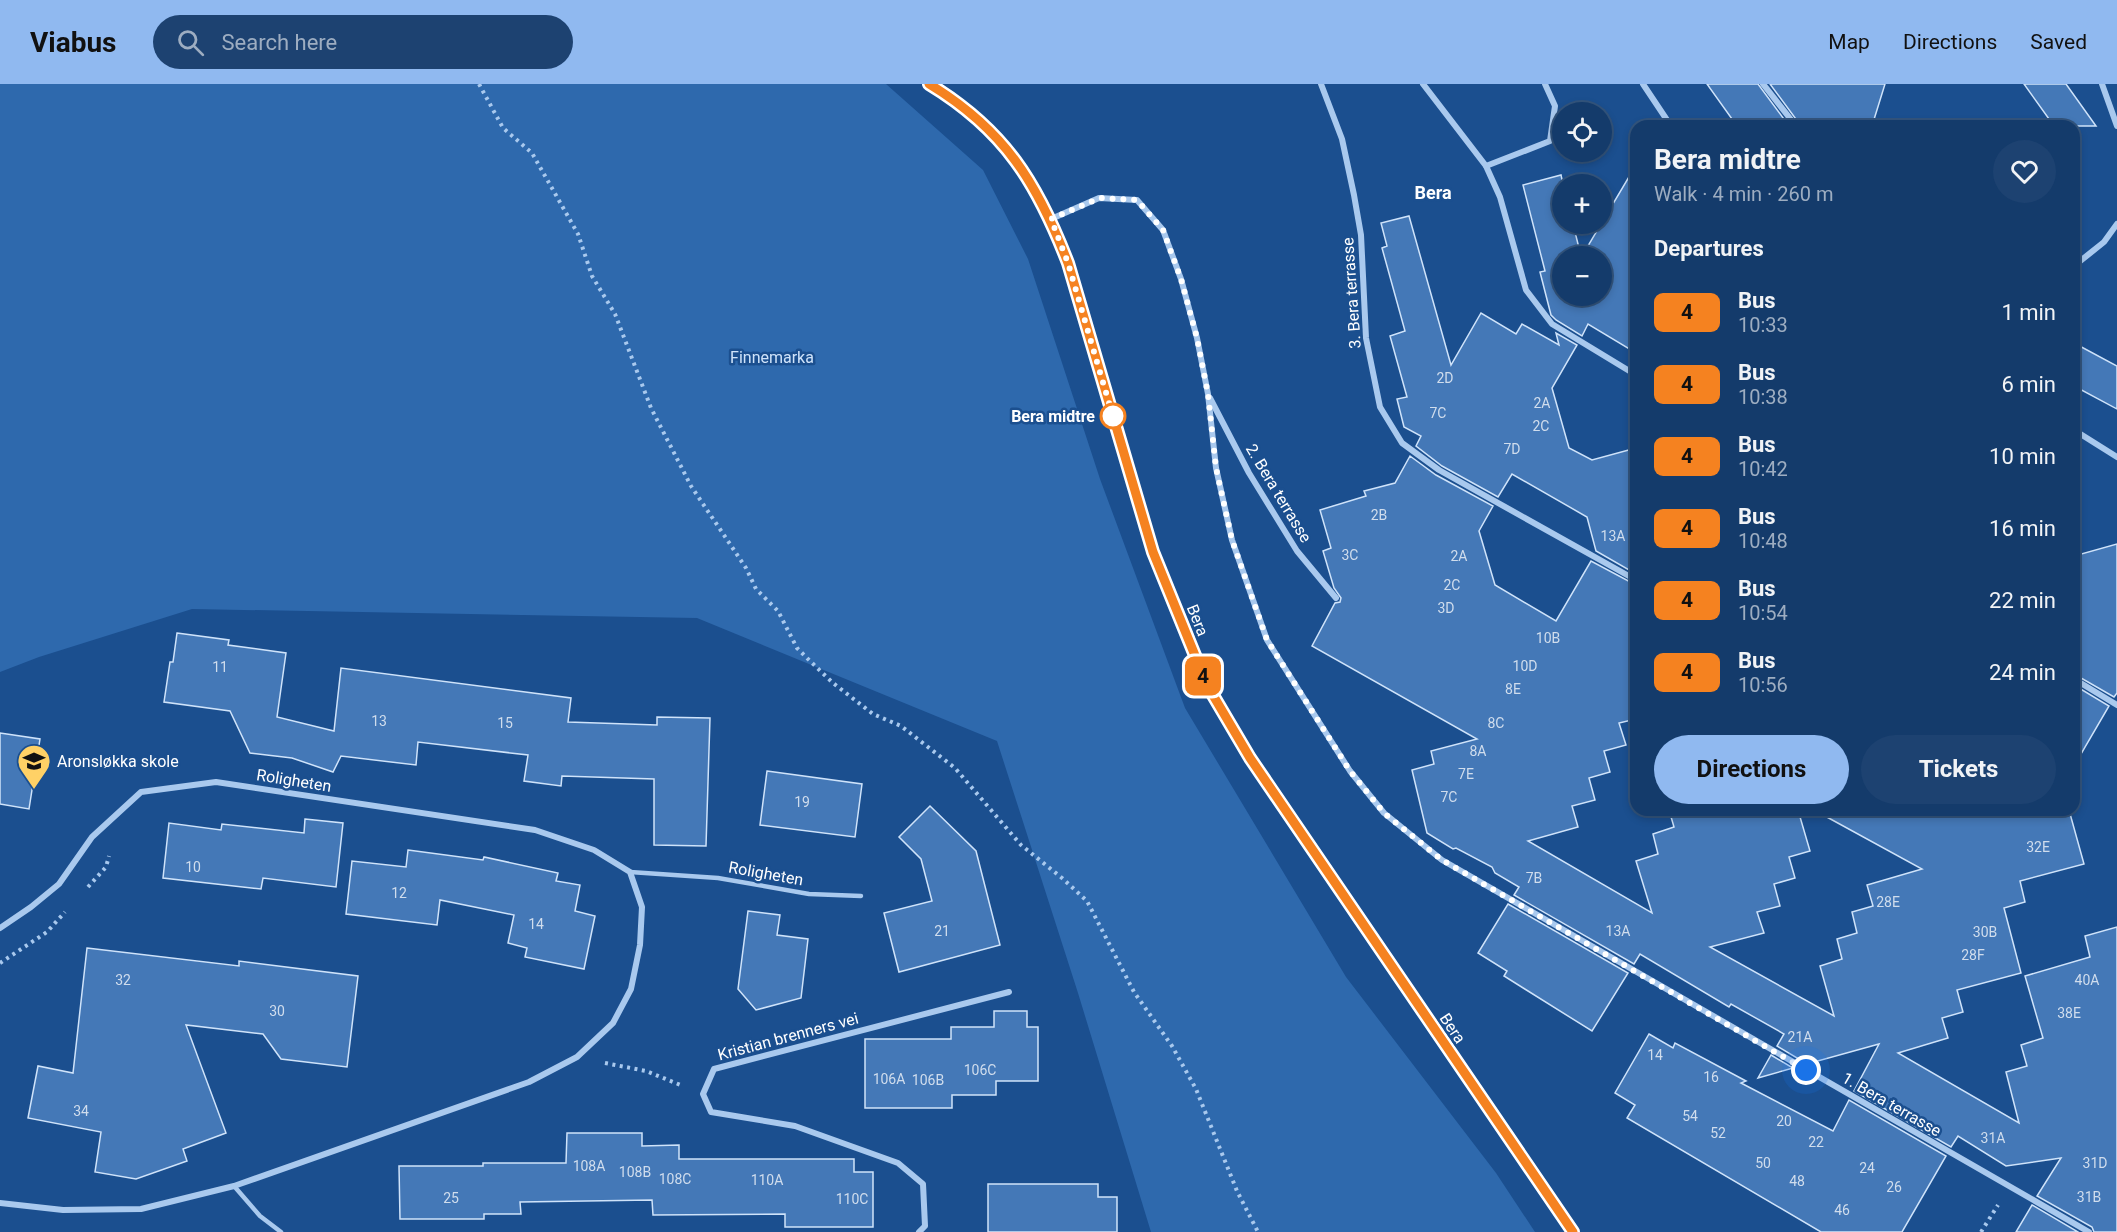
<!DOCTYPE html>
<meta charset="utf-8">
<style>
:root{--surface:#143b6b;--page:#1d4271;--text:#f1f3f6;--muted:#9dadc1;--line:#33557e;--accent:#90b9f0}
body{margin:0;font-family:Roboto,sans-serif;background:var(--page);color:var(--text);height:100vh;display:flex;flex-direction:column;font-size:22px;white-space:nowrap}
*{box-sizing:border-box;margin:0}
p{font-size:20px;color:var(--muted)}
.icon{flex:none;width:33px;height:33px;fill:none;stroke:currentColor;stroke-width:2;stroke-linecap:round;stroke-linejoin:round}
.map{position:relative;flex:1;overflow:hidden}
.sheet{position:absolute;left:1630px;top:36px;width:450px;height:696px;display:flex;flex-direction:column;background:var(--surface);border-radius:18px;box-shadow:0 3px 9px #0003,0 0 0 2px var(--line)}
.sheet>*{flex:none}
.badge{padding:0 12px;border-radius:9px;font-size:21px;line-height:39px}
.tools{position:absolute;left:1552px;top:18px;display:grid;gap:12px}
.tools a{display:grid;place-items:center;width:60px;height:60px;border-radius:50%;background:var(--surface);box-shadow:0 3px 9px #0003,0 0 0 2px var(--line);font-size:30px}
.you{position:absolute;width:30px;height:30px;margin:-15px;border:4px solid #fff;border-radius:50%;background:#1a73e8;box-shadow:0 0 0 9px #1a73e833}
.map>.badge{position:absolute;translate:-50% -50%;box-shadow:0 0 0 3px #fff}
h2{padding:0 24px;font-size:22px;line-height:54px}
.round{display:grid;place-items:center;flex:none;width:63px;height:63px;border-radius:32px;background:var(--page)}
.summary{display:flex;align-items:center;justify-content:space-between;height:102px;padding:0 24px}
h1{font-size:28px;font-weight:700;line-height:45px}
.primary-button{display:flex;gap:12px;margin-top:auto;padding:12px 24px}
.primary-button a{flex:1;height:69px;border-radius:36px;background:var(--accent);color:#111;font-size:24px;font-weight:700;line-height:69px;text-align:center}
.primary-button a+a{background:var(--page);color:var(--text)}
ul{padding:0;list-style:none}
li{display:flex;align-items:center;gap:18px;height:72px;padding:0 24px}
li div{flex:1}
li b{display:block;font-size:22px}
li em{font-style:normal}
li .badge{min-width:66px;font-weight:700;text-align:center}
header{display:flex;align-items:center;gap:36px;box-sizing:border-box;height:84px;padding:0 30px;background:var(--accent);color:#111}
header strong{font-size:28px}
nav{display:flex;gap:33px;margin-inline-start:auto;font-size:21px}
.search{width:420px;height:54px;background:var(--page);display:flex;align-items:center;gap:15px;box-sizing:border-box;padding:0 21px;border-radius:33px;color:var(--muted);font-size:22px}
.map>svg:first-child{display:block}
.green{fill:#2e69ad}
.building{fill:#4478b7;stroke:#cfe3fa;stroke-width:1.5}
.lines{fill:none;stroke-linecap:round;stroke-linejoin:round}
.path{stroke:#a9c9ee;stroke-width:4;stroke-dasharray:3 4.5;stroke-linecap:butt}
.lane{stroke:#a9c9ee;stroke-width:4.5}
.street{stroke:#a9c9ee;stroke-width:6}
.secondary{stroke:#d6e6fa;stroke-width:12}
.line-casing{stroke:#fff;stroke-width:14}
.line{stroke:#f58220;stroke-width:9}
.walk{stroke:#fff;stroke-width:6;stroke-dasharray:0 10.8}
.stop-dot{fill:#fff;stroke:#f58220;stroke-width:3}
.labels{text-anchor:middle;stroke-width:5;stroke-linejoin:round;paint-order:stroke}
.number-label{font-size:14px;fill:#d0dded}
.street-label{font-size:16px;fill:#fff;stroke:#1b4f8f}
.park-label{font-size:16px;fill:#cfe3fa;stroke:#1b4f8f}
.stop-label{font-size:16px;font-weight:bold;fill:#fff;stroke:#1b4f8f;text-anchor:end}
.poi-label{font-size:16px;fill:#fff;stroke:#1b4f8f;text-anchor:start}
.neighbourhood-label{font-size:18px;font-weight:bold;fill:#fff;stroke:#1b4f8f}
</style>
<header>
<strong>Viabus</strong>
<div class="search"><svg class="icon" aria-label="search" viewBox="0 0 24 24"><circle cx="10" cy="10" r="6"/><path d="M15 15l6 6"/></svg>Search here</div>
<nav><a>Map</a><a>Directions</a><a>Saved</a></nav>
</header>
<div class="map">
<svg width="2117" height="1148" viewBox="0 0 2117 1148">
<rect width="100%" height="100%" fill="#1b4f8f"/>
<path class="green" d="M0,0H886L983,86L1028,175L1100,395L1185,624L1346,893L1496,1089L1535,1148H1151L1078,909L997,657L697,534L192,525L39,573L0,588Z"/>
<g class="building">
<path d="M1707,0H1758L1789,42H1737Z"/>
<path d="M1770,0H1885L1872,42H1801Z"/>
<path d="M2024,0H2066L2096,42H2054Z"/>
<path d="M1636,81V269L1588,240L1582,252L1556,236L1551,231L1540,188L1545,187L1523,101L1561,91L1563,100V140H1573L1581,172H1563V212H1602V172H1582Z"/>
<path d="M1409,132L1451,281L1481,229L1516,250L1522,240L1559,261L1556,249L1577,261L1552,304L1569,364L1592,376L1636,364V490L1596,467L1587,433L1512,390L1498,413L1442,382L1416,362L1421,352L1404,343L1397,315L1407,313L1390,252L1405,247L1382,164L1387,162L1381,139Z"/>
<path d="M2074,259L2117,282V325L2074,302Z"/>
<path d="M1410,372L1436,391L1493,422L1479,447L1495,501L1556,537L1591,477L1636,501V635L1619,639L1626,661L1604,667L1610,688L1589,694L1595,716L1572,722L1578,743L1528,757L1652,829L1636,777L1658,770L1653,750L1674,743L1669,726H1798L1810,767L1789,773L1795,794L1774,800L1780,822L1757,828L1764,849L1710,863L1834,932L1820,882L1842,875L1837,855L1857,849L1852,828L1873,822L1867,801L1922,785L1814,726H2069L2084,780L2020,797L2025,818L2004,824L2021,889L1957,906L1963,928L1942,934L1948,954L1898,969L2019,1039L2006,988L2027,982L2021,961L2043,954L2025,892L2090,873L2085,852L2117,843V1148H2094L2092,1143L2037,1112L2061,1074L2006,1082L1958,1052L1951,1063L1854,1007L1879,960L1807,980L1777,962L1784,950L1731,920L1729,923L1640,870L1634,880L1514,811L1519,803L1495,789L1492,783L1456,764L1453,765L1427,749L1412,686L1434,680L1431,667L1477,655L1312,562L1335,519L1340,518L1341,514L1334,504L1323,467L1331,464L1320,426L1366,412L1364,407L1395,399Z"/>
<path d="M2117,460V609L2114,613L2074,590V472Z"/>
<path d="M177,549L229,556L228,561L286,569L277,633L334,647L341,584L571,614L568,638L657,641V633L710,634L706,762L654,761V695L562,692L561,702L524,697L528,671L418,658L416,681L341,672L333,688L292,674L250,669L230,627L164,618L170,578H173Z"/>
<path d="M2074,601L2109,622L2074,682Z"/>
<path d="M0,649L40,655L29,725L0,720Z"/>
<path d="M767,687L862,700L855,753L760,741Z"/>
<path d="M930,722L976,767L1000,861L899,888L884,829L932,817L921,775L899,753Z"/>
<path d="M305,735L343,739L336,803L263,794L261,805L163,794L169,739L221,746L222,740L304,749Z"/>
<path d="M408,766L483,776L484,773L558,789L556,797L580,801L575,827L595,832L584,885L525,873L527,864L508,859L514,831L440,816L437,841L346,830L352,777L406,783Z"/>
<path d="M1508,820L1628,889L1592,947L1504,892L1507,887L1478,869Z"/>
<path d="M748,827L780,831L777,851L808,855L801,914L756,926L738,905Z"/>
<path d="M87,864L239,882V877L358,892L347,983L281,975L263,950L186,941L226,1049L183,1065L187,1077L136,1095L95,1088L101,1048L28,1034L38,982L73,989Z"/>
<path d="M994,927H1027V943H1038V997H996V1011H952V1024H865V955H951V943H994Z"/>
<path d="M1649,950L1673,964L1675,959L1746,997L1741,999L1833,1047L1849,1016L1946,1072L1902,1148H1821L1627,1034L1635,1021L1615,1009Z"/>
<path d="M1771,971L1793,984L1758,994Z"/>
<path d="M567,1049H642V1062L679,1061V1075H854V1088H873V1143H785V1130L653,1131L652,1116L520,1118L521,1130H484V1135H400L399,1082H483V1079H566Z"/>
<path d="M988,1100H1098V1113H1117V1148H988Z"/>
<path d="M2032,1121L2078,1148H2016Z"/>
</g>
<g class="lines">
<g class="path">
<path d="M479,0L503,44L532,69L578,150L592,192L615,230L651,324L691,402L746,484L756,505L778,527L797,564L810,577L833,599L873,630L901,642L955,684L1021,761L1062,794L1087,817L1134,908L1172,962L1196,1005L1237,1107L1258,1148"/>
<path d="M88,803L106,783L109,772"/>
<path d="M0,879L47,848L65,828"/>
<path d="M605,979L646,987L683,1002"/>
<path d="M1981,1148L1998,1121"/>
</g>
<g class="lane">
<path d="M630,788L718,794L809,810L861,812"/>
<path d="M234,1102L260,1132L281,1148"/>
</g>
<g class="street">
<path d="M1321,0L1342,55L1354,111L1361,151L1366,254L1380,323L1402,359L1439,386L1636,496"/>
<path d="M1423,0L1486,82L1500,113L1526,206L1552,240L1636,291"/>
<path d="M1643,0L1671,42"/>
<path d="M1763,0L1796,42"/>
<path d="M2102,0L2117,42"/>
<path d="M1486,82L1550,57L1555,22L1545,0"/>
<path d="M1051,135L1099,114L1137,116L1163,146L1181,195L1197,254L1208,310L1216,384L1232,456L1267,556L1350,687L1384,729L1442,776L2089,1148"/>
<path d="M2074,182L2104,158L2117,140"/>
<path d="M1210,314L1249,389L1297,467L1336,514"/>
<path d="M2074,346L2117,373"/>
<path d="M2074,595L2117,621"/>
<path d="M0,844L31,823L59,800L92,753L141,708L216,698L535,746L594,766L630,788L642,823L640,861L631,905L613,939L577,973L529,998L234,1102L141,1125L63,1126L0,1119"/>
<path d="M919,1148L925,1142L923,1100L898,1079L795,1042L711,1028L703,1010L714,985L1009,908"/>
</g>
<path class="secondary" d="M929,0C1005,46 1037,98 1068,179L1153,468L1207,601L1250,674L1573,1148"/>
</g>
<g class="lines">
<defs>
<path id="line" d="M929,0C1005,46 1037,99 1068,179L1153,468L1207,601L1250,674L1573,1148"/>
</defs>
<use href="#line" class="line-casing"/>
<use href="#line" class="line"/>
<path class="walk" d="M1113,332L1114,336L1068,179L1051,135L1100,114L1137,116L1163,146L1181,195L1197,254L1208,310L1216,384L1232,456L1267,556L1350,687L1384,729L1442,776L1806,986"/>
</g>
<defs>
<symbol id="school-pin" viewBox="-11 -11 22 30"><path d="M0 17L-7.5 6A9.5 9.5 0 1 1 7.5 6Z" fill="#ffd166" stroke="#1b4f8f"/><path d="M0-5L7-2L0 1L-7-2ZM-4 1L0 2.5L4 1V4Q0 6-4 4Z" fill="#111"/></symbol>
</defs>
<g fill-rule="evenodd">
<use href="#school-pin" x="15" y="658" width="38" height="52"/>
</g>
<circle class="stop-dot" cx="1113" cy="332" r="12"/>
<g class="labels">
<g class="number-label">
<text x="1445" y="299">2D</text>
<text x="1542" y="324">2A</text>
<text x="1438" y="334">7C</text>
<text x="1541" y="347">2C</text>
<text x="1512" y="370">7D</text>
<text x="1379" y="436">2B</text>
<text x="1613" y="457">13A</text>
<text x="1350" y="476">3C</text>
<text x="1459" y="477">2A</text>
<text x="1452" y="506">2C</text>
<text x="1446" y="529">3D</text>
<text x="1548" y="559">10B</text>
<text x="1525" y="587">10D</text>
<text x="220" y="588">11</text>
<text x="1513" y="610">8E</text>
<text x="379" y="642">13</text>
<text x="505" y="644">15</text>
<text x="1496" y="644">8C</text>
<text x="1478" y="672">8A</text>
<text x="1466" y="695">7E</text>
<text x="1449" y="718">7C</text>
<text x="802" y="723">19</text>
<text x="2038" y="768">32E</text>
<text x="193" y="788">10</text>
<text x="1534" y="799">7B</text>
<text x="399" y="814">12</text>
<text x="1888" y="823">28E</text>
<text x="536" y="845">14</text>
<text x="942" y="852">21</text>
<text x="1618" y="852">13A</text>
<text x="1985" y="853">30B</text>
<text x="1973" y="876">28F</text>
<text x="123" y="901">32</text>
<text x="2087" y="901">40A</text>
<text x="277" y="932">30</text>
<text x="2069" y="934">38E</text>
<text x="1800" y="958">21A</text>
<text x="1655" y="976">14</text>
<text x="980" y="991">106C</text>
<text x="1711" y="998">16</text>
<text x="889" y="1000">106A</text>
<text x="928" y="1001">106B</text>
<text x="81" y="1032">34</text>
<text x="1690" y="1037">54</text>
<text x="1784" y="1042">20</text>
<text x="1718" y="1054">52</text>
<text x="1993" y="1059">31A</text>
<text x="1816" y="1063">22</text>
<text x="1763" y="1084">50</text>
<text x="2095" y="1084">31D</text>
<text x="589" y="1087">108A</text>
<text x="1867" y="1089">24</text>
<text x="635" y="1093">108B</text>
<text x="675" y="1100">108C</text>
<text x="767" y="1101">110A</text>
<text x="1797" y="1102">48</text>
<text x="1894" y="1108">26</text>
<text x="2089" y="1118">31B</text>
<text x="451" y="1119">25</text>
<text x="852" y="1120">110C</text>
<text x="1842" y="1131">46</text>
</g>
<g class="street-label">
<text transform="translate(1351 209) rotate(-94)" y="6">3. Bera terrasse</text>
<text transform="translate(1279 409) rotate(59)" y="6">2. Bera terrasse</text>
<text transform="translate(1198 536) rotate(68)" y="6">Bera</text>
<text transform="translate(294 696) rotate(9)" y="6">Roligheten</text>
<text transform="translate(766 789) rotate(10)" y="6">Roligheten</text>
<text transform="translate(1453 944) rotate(56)" y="6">Bera</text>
<text transform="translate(788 952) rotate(-15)" y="6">Kristian brenners vei</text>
<text transform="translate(1892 1020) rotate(30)" y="6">1. Bera terrasse</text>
</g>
<g class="park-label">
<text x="772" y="279">Finnemarka</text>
</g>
<g class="stop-label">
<text x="1095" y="338">Bera midtre</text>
</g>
<g class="poi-label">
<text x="57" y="683">Aronsløkka skole</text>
</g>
<g class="neighbourhood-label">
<text x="1433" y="115">Bera</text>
</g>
</g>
</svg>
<div class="tools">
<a><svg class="icon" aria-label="locate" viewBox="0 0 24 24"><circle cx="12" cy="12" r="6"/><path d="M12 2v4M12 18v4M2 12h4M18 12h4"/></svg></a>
<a>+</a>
<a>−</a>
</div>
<div class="you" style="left:1806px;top:986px"></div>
<b class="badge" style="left:1203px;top:592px;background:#f58220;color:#111">4</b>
<section class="sheet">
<div class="summary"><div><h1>Bera midtre</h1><p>Walk · 4 min · 260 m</p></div><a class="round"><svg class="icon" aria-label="heart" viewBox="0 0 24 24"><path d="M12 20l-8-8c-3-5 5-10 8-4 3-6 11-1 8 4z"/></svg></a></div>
<h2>Departures</h2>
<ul>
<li><span class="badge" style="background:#f58220;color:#111">4</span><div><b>Bus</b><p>10:33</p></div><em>1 min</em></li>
<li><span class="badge" style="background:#f58220;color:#111">4</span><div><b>Bus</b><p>10:38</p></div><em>6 min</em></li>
<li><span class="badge" style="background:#f58220;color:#111">4</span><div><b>Bus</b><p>10:42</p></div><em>10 min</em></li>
<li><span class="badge" style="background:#f58220;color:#111">4</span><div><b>Bus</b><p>10:48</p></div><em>16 min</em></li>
<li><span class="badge" style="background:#f58220;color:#111">4</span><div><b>Bus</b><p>10:54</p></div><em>22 min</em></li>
<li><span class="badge" style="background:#f58220;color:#111">4</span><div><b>Bus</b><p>10:56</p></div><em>24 min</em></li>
</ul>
<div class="primary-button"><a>Directions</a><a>Tickets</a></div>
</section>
</div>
